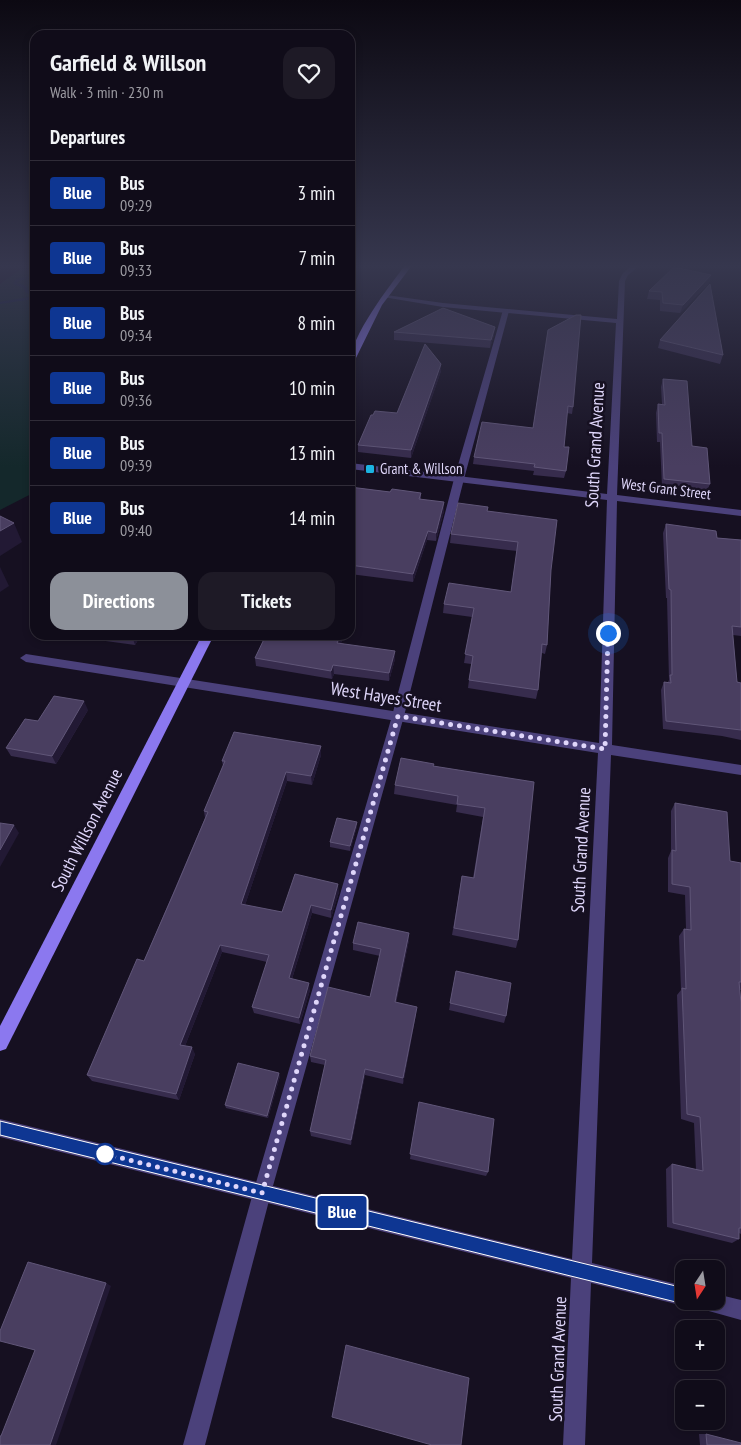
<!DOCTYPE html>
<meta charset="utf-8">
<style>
:root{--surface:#100c19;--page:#1e1a26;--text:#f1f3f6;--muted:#9c9ba2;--line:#302c38;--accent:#8c9099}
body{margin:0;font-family:"PT Sans Narrow",sans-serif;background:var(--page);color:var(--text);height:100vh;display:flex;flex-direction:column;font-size:19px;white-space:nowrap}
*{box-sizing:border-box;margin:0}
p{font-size:16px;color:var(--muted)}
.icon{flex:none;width:28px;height:28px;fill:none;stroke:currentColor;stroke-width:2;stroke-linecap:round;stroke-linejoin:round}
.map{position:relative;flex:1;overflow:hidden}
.sheet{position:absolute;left:30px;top:30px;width:325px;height:610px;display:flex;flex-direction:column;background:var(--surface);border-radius:15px;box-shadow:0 2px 8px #0003,0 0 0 1px var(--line)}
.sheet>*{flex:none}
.badge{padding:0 10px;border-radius:4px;font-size:18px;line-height:32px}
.needle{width:32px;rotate:192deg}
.tools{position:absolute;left:675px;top:1260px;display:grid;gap:10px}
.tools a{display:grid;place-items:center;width:50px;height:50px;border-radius:10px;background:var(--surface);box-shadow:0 2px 8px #0003,0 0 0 1px var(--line);font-size:25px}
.you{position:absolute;width:25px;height:25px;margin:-12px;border:4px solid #fff;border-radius:50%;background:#1a73e8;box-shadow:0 0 0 8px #1a73e833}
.map>.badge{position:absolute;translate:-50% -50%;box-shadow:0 0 0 2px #fff}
h2{padding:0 20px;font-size:19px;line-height:45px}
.round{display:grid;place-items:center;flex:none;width:52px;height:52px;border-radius:15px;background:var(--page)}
.summary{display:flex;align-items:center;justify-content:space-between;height:85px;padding:0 20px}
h1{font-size:24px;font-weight:700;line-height:38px}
.cta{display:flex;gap:10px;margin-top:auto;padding:10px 20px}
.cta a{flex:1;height:58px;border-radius:15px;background:var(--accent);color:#fff;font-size:20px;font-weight:700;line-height:58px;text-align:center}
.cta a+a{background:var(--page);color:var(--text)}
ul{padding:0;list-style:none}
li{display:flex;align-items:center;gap:15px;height:65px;padding:0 20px;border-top:1px solid var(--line)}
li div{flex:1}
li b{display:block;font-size:19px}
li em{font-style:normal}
li .badge{min-width:55px;font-weight:700;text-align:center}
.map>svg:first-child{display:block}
.green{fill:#14282b}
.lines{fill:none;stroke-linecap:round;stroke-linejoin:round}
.stream{fill:#111d3f;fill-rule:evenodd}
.service{fill:#4b417b;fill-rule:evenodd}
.minor{fill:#4b417b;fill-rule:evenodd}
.secondary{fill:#8b78ef;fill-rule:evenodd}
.wall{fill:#372c4d}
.shaded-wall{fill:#221934}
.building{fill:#493e60;stroke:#605678}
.line{fill:#0e3692;stroke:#fff}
.walk{stroke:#dfd6fa;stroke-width:5;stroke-dasharray:0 9}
.poi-dot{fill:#1bb3e1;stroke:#161021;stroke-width:2}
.stop-dot{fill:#fff;stroke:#0e3692;stroke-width:2.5}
.labels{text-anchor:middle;stroke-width:5;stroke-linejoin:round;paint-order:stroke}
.far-poi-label{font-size:15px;fill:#dfd6fa;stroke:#161021;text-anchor:start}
.far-street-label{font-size:15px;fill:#dfd6fa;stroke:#161021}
.street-label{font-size:18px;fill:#dfd6fa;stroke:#161021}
</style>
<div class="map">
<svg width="741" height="1445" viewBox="0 0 741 1445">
<rect width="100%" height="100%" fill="#161021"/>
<path class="green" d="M28,264H35V492L0,510V284Z"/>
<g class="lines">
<path class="stream" d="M35,275V277L19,281L17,283L26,286L29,291L35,293L33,299L0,304V302L4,301L30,297L32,295L26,293L23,288L13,284L16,279Z"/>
<path class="service" d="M503,310L509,311L464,479L404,716L271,1193L205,1445H183L253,1193L392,716L454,479Z"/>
<g class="minor">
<path d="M634,264H642L628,275L625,281L617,495L741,510V516L617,501L612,745L741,765V775L611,755L592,1263L684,1286V1301H692L684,1306L591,1283L585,1445H563L571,1278L0,1137V1119L572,1259L598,753L26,662L20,658L26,654L599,743L607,500L350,469V463L607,494L616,323L443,307L383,297L386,295L443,303L617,319L619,281L623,273Z"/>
<path d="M716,1294L741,1300V1320L698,1308L695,1301H716Z"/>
</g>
<g class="secondary">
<path d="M406,264H413L382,305L354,362L350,364C350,336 389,287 406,264Z"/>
<path d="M202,635H214L6,1049L0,1051V1026Z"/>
</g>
</g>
<g class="wall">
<path d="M711,275L709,283L680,313L660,311V300L647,299L649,291Z"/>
<path d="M548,330L573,407L572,414L567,413L564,447L566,471L564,478L533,475L534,471L473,464L474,457L533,428Z"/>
<path d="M394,332L494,335L490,348L394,340Z"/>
<path d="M660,340L723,355L720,364L658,348Z"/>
<path d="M441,364V371L411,458L358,452V445L373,415L397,413Z"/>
<path d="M663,379L692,446L710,484L706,493L662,487L660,442H657L656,413L658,404H662L661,387Z"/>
<path d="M350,487L390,492L421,493V500L444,502V511L436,541L427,540L413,582L350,574Z"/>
<path d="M487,511L551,570L547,645L545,654L542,653L538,690L536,699L468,688L471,664L464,663L472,617L443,613L444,604L511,592L517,551L450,543L451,534Z"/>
<path d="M666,524L717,538L741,540V636L733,635L737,682L741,683V740L722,736L663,729L661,690L664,682H668L669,680L667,598H666L663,533Z"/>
<path d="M90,635H141L135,645L91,639Z"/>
<path d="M266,635H344L341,643L395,659L389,681L334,674L332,679L256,666L255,658Z"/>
<path d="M88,710L56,764L11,756L6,748Z"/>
<path d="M321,746V755L312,785L287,781L245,905L282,912L339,892L331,918L312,913L292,979L310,990L300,1024L254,1013L252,1007L267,962L222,952L185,1046L195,1054L179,1100L92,1081L87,1075L144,961L205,818L204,811L223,766L222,761Z"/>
<path d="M433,766L534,782L518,940L516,948L452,935L462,876L473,878L483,817L456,812L457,805L394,794L395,785Z"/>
<path d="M675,803L730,861L741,863V990H740L741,1003V1234L739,1233V1239L732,1243L667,1227L666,1169L672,1164L696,1170L694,1123L681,1119L677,995L681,990L679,936L684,929H686L685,895L668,892V858L671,851V811Z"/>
<path d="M357,822V826L350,851L330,847V842Z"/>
<path d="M409,940L396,1003L416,1014L403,1084L365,1075L351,1145L311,1136L310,1131L325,1065L311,1062L310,1056L370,997L380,956L353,950V943Z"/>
<path d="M456,971L506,1016L504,1023L449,1010Z"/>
<path d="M280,1076L268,1118L226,1108L225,1105Z"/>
<path d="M419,1102L488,1172L486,1176L410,1159Z"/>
<path d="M699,1434H706L741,1445H700Z"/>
</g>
<g class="shaded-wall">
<path d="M711,275L709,283L680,313L683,305Z"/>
<path d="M495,327L494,335L490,348L491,340Z"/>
<path d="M441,364V371L411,458V450Z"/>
<path d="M444,502V511L436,541V533Z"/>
<path d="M14,523L22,542L0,556V531Z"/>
<path d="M428,531L427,540L413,582V574Z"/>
<path d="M0,567L9,586L0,592Z"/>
<path d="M133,635H141L135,645L132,636Z"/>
<path d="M341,635H344L338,651L337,643Z"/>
<path d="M395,651V659L389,681V673Z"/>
<path d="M333,665L334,674L332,679L331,671Z"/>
<path d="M84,701L88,710L56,764L52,756Z"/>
<path d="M321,746V755L312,785L311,776Z"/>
<path d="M286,772L287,781L243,911L241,904Z"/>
<path d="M357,822V826L350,851V846Z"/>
<path d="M14,825L19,833L0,867V850Z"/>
<path d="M338,884L339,892L331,918V910Z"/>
<path d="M311,905L312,913L290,985L289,978Z"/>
<path d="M409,933V940L394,1009L395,1002Z"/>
<path d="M220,945L222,952L183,1051L180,1045Z"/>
<path d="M309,983L310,990L300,1024L299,1018Z"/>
<path d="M417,1007L416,1014L403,1084V1078Z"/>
<path d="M192,1047L195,1054L179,1100L176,1094Z"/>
<path d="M365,1069V1075L351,1145V1140Z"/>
<path d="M279,1073L280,1076L268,1118L267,1116Z"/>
<path d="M106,1283L111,1286L56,1445H50Z"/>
</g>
<g class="building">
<path d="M674,267L711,275L683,305L663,303L662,292L649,291Z"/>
<path d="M710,284L723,355L660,340Z"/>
<path d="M443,308L495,327L491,340L394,332Z"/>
<path d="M576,315H581L573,407L568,406L564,447H569L566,471L534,467L535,464L474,457L482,422L533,428L548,330Z"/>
<path d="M425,344L441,364L411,450L358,445L371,415H373L375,411L397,413Z"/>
<path d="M663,379L687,381L692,446L707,448L710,484L664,479L662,433H659L658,404L665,405Z"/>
<path d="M350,487L390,492L392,489L421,493L419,499L444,502L436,533L428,531L413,574L350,565Z"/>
<path d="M458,503L488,507L487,511L557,520L551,570L547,645L542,644L538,690L469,680L473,656L465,654L474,608L444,604L449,583L511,592L518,542L451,534Z"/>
<path d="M0,516L14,523L0,531Z"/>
<path d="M666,524L716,531L717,538L741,540V627L732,626L737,682L741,683V730L666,721L664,682L671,683L670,675H672L671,590L669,589Z"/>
<path d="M266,635H341L337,643L395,651L389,673L333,665L331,671L255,658Z"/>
<path d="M54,696L84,701L52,756L6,748L25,719L38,721Z"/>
<path d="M234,732L321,746L311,776L286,772L241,904L282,912L295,874L338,884L331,910L311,905L289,978L309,983L299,1018L252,1007L269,955L220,945L180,1045L192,1047L176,1094L87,1075L137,959L144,961L175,890L208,812L204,811L225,761H222Z"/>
<path d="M401,758L434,764L433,766L534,782L518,940L454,928L462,876L474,878L485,808L457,804L458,796L395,785Z"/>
<path d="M675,803L727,812L730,861L741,863V982H739L741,1003V1228H739V1239L673,1223L672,1164L703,1171L700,1117L687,1114L682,988L686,989L684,929L691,930L690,887L672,884V850L676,851Z"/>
<path d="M337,818L357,822L350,846L330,842Z"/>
<path d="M0,823L14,825L0,850Z"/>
<path d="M358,922L409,933L395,1002L417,1007L403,1078L365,1069L351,1140L310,1131L326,1060L310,1056L328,987L370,997L381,949L353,943Z"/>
<path d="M456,971L511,983L506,1016L450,1003Z"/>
<path d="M238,1063L279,1073L267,1116L225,1105Z"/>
<path d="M419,1102L494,1119L488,1172L410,1154Z"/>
<path d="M28,1262L106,1283L50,1445H0V1436H1L35,1350L0,1341V1331Z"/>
<path d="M346,1345L469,1378L461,1445H432L332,1417Z"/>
<path d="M706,1434L741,1443V1445H707Z"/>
</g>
<linearGradient id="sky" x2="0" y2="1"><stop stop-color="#0c0912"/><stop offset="0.57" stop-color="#36374e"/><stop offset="1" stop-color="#36374e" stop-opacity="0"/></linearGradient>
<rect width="741" height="467" fill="url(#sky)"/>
<path class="line" d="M0,1121L684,1288L689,1290L692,1296L689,1302L684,1304L0,1135Z"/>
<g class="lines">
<path class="walk" d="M105,1154L262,1193L398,716L605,749L608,633"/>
</g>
<rect class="poi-dot" x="365" y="464" width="10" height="10" rx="2.5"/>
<circle class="stop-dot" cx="105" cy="1154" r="10"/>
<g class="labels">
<g class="far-poi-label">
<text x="380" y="474">Grant &amp; Willson</text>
</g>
<g class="far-street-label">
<text transform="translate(666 489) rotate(7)" y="5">West Grant Street</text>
</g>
<g class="street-label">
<text transform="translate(595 445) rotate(-87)" y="6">South Grand Avenue</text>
<text transform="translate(386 697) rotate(9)" y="6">West Hayes Street</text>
<text transform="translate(87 830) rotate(-63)" y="6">South Willson Avenue</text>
<text transform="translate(581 850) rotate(-87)" y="6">South Grand Avenue</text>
<text transform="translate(558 1359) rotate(-88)" y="6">South Grand Avenue</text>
</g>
</g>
</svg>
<div class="tools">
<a><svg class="needle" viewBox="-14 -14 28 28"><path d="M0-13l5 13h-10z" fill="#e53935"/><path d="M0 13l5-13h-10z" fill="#9c9ba2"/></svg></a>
<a>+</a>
<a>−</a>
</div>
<div class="you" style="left:608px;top:633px"></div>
<b class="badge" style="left:342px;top:1212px;background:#0e3692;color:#fff">Blue</b>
<section class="sheet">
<div class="summary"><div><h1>Garfield &amp; Willson</h1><p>Walk · 3 min · 230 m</p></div><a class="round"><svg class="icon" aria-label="heart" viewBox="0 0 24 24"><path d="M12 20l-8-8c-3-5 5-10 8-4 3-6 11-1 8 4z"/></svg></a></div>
<h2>Departures</h2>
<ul>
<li><span class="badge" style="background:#0e3692;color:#fff">Blue</span><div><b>Bus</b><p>09:29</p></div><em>3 min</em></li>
<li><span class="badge" style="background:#0e3692;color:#fff">Blue</span><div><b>Bus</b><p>09:33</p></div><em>7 min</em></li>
<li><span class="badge" style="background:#0e3692;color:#fff">Blue</span><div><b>Bus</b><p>09:34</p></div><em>8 min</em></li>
<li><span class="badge" style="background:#0e3692;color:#fff">Blue</span><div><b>Bus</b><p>09:36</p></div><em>10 min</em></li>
<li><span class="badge" style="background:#0e3692;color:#fff">Blue</span><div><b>Bus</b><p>09:39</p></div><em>13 min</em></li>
<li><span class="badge" style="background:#0e3692;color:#fff">Blue</span><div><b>Bus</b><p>09:40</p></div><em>14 min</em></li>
</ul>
<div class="cta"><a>Directions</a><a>Tickets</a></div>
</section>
</div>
